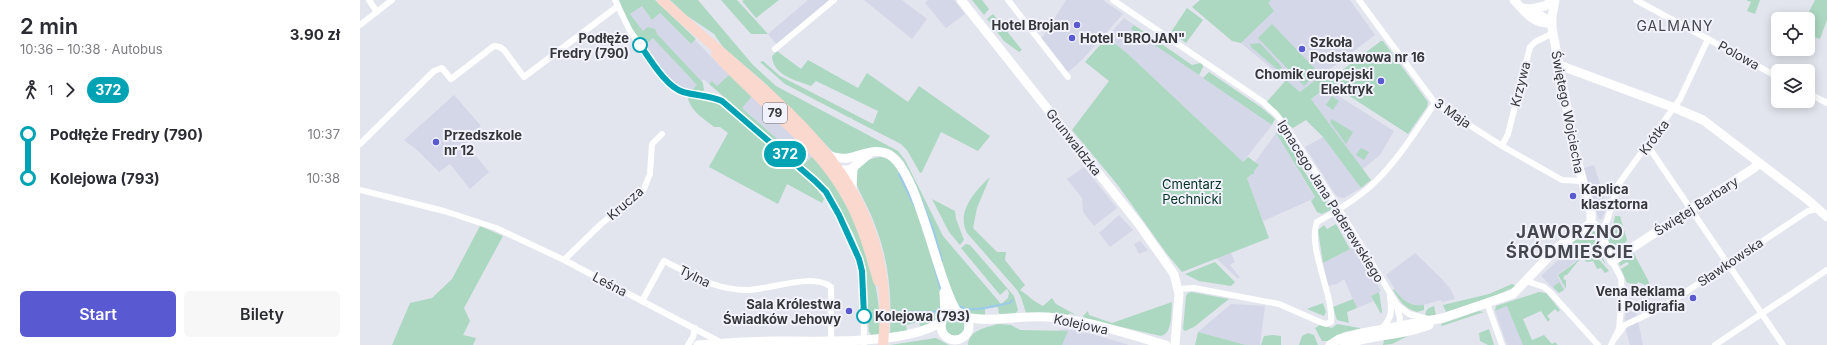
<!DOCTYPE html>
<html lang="pl">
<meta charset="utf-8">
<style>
:root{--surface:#fff;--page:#f7f7f7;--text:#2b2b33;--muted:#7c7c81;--accent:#595ad1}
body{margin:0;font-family:Inter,sans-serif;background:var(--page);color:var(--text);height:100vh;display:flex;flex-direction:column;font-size:15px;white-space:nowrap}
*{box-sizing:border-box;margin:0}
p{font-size:13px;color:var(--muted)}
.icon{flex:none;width:22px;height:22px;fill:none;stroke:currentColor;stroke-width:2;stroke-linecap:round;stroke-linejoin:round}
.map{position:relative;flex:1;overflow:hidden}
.details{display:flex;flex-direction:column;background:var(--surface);width:360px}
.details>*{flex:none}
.badge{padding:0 8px;border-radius:13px;font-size:14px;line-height:26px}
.tools{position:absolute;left:1411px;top:12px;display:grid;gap:8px}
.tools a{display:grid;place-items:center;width:44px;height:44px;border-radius:6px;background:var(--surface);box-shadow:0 2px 10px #0003;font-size:20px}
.map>.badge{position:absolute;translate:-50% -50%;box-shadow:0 0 0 2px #fff}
.legs{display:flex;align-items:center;gap:6px;height:44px;padding:0 20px;font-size:13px}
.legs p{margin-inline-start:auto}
.headline{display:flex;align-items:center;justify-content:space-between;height:68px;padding:0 20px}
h1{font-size:22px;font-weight:600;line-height:30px}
.action{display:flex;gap:8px;margin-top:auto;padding:8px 20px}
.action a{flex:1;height:46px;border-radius:6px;background:var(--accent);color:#fff;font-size:16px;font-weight:600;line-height:46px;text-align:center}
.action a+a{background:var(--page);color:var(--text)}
ul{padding:0 20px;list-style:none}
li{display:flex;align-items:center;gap:14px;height:44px;font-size:15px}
li i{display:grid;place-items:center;width:6px;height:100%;margin:0 5px;background:currentColor}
li i::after{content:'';width:10px;height:10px;margin:-5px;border:3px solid;border-radius:50%;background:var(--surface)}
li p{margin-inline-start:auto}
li:first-child i{background:linear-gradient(#0000 50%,currentColor 0)}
li:last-child i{background:linear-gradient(currentColor 50%,#0000 0)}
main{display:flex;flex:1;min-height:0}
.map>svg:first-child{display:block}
.built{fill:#d4d7e7}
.green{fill:#acd7c1}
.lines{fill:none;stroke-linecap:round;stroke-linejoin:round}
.stream{stroke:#9bcaeb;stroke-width:2}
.street{stroke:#fff;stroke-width:6}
.secondary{stroke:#fff;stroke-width:9}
.primary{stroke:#fad8ce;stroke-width:10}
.line-1-casing{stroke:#fff;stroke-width:9}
.line-1{stroke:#00a3b4;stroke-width:6}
.poi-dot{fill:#595ad1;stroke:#f1f2fb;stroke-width:1.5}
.stop-1-dot{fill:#fff;stroke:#00a3b4;stroke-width:2}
.labels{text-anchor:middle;stroke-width:4;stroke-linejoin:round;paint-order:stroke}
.shield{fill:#f1f2fb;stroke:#6e6f74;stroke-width:1}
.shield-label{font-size:12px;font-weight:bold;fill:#36373a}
.poi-label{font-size:13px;font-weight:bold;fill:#36373a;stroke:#f1f2fb;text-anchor:end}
.stop-label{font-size:13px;font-weight:bold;fill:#36373a;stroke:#f1f2fb;text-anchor:end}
.street-label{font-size:13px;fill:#36373a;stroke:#f1f2fb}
.park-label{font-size:13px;fill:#033221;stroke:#f1f2fb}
.neighbourhood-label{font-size:14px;letter-spacing:1px;fill:#45474e;stroke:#f1f2fb}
.district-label{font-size:17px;font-weight:bold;letter-spacing:1px;fill:#45474e;stroke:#f1f2fb}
</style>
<main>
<section class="details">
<div class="headline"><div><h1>2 min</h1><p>10:36 – 10:38 · Autobus</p></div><b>3.90 zł</b></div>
<div class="legs"><svg class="icon" aria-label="walk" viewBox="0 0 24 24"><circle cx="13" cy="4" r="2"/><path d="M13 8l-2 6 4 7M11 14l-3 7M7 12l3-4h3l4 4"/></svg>1<svg class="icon" aria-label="forward" viewBox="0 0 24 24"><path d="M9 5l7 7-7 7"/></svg><b class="badge" style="background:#00a3b4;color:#fff">372</b></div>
<ul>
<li><i style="color:#00a3b4"></i><b>Podłęże Fredry (790)</b><p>10:37</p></li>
<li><i style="color:#00a3b4"></i><b>Kolejowa (793)</b><p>10:38</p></li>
</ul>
<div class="action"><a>Start</a><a>Bilety</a></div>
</section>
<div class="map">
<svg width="1467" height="345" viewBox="0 0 1467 345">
<rect width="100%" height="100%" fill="#e3e5ee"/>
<g class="built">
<path d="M448,0H470L417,45L408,34Z"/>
<path d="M504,0H542L567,19L552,39Z"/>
<path d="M568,0H594L605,14L586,28L565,3Z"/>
<path d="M706,0H743L763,14L722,60L706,74L680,41Z"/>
<path d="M911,0H990L1015,35L940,92L881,43L914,11L907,3Z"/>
<path d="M282,6L292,20L300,13L330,43L335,40L369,75L357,86L352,81L349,84L344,79L331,91L317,87L284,46L297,34L283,31L270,14Z"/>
<path d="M764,18L774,25L772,29L912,125L883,162L769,55L747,37Z"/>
<path d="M966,88L1034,131L1020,155L1003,169L951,99Z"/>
<path d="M94,95L121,126L119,127L121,131L105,143L129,172L110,189L90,164L79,172L57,150L44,140Z"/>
<path d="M392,96L453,156L445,163L381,107Z"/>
<path d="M916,133L955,198L903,221L887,178L899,165L895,162Z"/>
<path d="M963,137L1001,188L984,198L978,197L975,194L945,147Z"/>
<path d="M1234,165L1247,206L1242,219L1239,220L1238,217L1224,168Z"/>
<path d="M724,167L757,208L734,226L723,212L722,198L707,179Z"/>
<path d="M759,215L773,230L750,247L739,233Z"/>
<path d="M780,241L788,250L779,254L774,244Z"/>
<path d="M995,246L1021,291L1011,296L1014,301L997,308L984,279L977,284L968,286L963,263Z"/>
<path d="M1213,252L1216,261L1197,275L1205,289L1198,293L1181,276L1198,260Z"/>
<path d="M871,253L875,262L870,265L880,277L878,279L856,258Z"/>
<path d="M1055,253L1082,279L1091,290L1095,299L1082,302L1081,300L1060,306L1049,304L1039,296L1026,275Z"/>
<path d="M871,304L905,306L900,345H886L838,332Z"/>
<path d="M1147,306L1157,328L1163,345H1147L1135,311Z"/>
<path d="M1266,311L1276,312L1283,345H1270L1264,324Z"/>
<path d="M706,329L732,334L769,345H691L698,330Z"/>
</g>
<g class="green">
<path d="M259,0H295L336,39L331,44L300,13L292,20L282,6L270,14L283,31L288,27L295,29L297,34L343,83L344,91L332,90L337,85L293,38L284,46L268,23Z"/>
<path d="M310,0H338L393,65L416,86L538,151L545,160L583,236L641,304L648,298L649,293L647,289L640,295L601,248L606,244L610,245L654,296L658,310L656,313L639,314L638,307L625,308V316H607L599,310L585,272L566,211L544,162C527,139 514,153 491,155C486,156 480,154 475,154L406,84L363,47L354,34L326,15Z"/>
<path d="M361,0H377L408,34H391Z"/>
<path d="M384,0H419L396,18L382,1Z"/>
<path d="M612,0H622L629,9L624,15Z"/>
<path d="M840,0H911L908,3L914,11L881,43L872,41L832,7Z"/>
<path d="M1386,0H1400L1395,14L1387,11L1391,2Z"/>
<path d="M1455,0H1467V20L1460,39L1449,35L1448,38V19H1445Z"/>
<path d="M827,8L843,20L826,43L811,32Z"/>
<path d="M633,14L662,50L659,52L644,41L627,19Z"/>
<path d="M912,24L958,72L944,86L898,38Z"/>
<path d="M774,25L832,65L840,63L842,64L843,67L839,75L771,29Z"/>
<path d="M747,37L769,55L883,162L888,157L899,165L894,171V174H892L887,178L909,238L822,272L807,254L757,184L712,130L749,81L725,62Z"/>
<path d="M1021,41H1023L1068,102L1067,107L1048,134L974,86L966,88L951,99L1011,180L1001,188L963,137L946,120L933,128L927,124L905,104L926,80L940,92L967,71L971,75L977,74Z"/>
<path d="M900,43L922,67L919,71L891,47L890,44Z"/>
<path d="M417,51L441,69L448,60L498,88L507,73L548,102L559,86L630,136L618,151L581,132L562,172L560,173L547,150L541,144L492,119L491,117L490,118L425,84L400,62L403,61L420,76L513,124L518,111L456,81L451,86C436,80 413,76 412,56Z"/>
<path d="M849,72L902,108L915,119L912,125L843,78Z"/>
<path d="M369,75L392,96L382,108L445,163L453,156C493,205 521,270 520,334L511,335L509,332L504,271L482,213L464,185L457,177L349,84L352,81L357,86Z"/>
<path d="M972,96L979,101L973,110L966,105Z"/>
<path d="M331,97L346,99L360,105L453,184L464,199L462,203L427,184L418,204L349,167L368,133L360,127H354C344,119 332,112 328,99Z"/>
<path d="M972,119L993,132L986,144L970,122Z"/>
<path d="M920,129H922L942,161V168L964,202L970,201L972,207L971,210L962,214L957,212L951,201L955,197L916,133Z"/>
<path d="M1001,148L1009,152L1004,160L996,155Z"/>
<path d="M521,157C525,158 529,159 532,162C548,177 587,292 582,313C580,323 570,325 561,329L559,322L546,325L547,331L530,334C532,297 529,260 515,225C510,210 501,196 495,181C494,166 507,158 521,157Z"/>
<path d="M630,177L617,208L613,228L637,252H646L645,260L665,285L660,290C668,295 674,302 683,306L692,298L696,304L716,315L709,313L708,317L666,313L661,297L657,290L607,233C596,212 615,191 630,177Z"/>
<path d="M572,199L595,211L596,219L604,240L600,245L589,232Z"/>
<path d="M1255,216H1260L1267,240L1265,243L1266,248L1261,251L1260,248L1258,249L1259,252L1254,254L1246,235L1248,226H1253Z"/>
<path d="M976,224L990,249L963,263L958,230L964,225L967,229Z"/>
<path d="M120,226L143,236L104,308L110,321L103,335L116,338L113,345H32L50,303L72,298L92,279Z"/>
<path d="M1233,229L1235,230L1239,237L1235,235L1234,237L1246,265C1236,250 1229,242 1209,248L1206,244Z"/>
<path d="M1215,248L1227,249L1234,253L1219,260L1207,275H1205L1203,279L1206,280V289L1198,275L1216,262L1217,260L1215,252L1198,260L1196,259L1203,253Z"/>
<path d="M1273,252L1288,280L1290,287L1278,282L1277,284L1267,283L1261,269L1269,264L1267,262L1260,266L1259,263Z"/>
<path d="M1235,255L1249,271L1245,273L1241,268L1237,269L1233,261L1227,262L1223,259Z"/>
<path d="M855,262L875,282L871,286L839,281L825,274Z"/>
<path d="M1199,282L1204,290L1199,293L1193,287Z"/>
<path d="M1152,284L1157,286L1132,297L1086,312L1083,305L1129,294Z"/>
<path d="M1034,289C1042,300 1050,307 1064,305V310L1057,312C1045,309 1039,300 1033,290Z"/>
<path d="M831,292L869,299L834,327L825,331L823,329L826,296L828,293Z"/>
<path d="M1019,292L1022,311L1021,314L1011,296Z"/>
<path d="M1179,292L1186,293L1200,310L1198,312L1195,309L1187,316L1190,319L1188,322L1181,311L1163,319L1172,340L1184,335L1192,344L1195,342L1198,345H1163L1147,306L1135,311L1136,306Z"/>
<path d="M993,299L997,308L987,312L989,323L977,320L973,307Z"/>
<path d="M812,302C811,313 813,333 801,336L726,319L723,316L728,311L729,315L752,323Z"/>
<path d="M963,303L966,312L964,316L947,309Z"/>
<path d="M1074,306L1076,315L1065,316C1066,309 1068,308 1074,306Z"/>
<path d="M1119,311L1124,312L1082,326L1081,324Z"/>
<circle cx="595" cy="326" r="10"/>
<path d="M638,324L651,325L660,330L708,331L702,345H608C609,330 625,328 638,324Z"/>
<path d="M977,324L1000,328V329L984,332L968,341H962L955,328L960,325L972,328Z"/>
<path d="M1129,329L1134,345H1128L1120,341L1119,333Z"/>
<path d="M838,332L886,345H835Z"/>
<path d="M948,333L954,335L958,345H939L942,336Z"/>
<path d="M913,335L921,336V345H901L904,336Z"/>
<path d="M1048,336L1032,344L1023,345L1024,340Z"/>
<path d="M576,338L589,345H530Z"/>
</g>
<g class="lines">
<g class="stream">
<path d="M539,174L556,209"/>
<path d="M562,201L574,232L582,261"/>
<path d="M574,265L581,291"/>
<path d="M599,306C613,314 635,305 650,303L652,300"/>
<path d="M546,312H575L581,307"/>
</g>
<g class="street">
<path d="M9,0L17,12"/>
<path d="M255,0L270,31L309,84C325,96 345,92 362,101L455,181C475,202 497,241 502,271C506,295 503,321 504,345"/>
<path d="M648,0L708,77"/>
<path d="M753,0L903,102L916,114L928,129L979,209L1036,303L1040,318L1039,329"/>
<path d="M999,0L1075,103L1142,146L1202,180L1222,181"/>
<path d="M1276,0L1418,77"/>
<path d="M0,25L32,0"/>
<path d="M415,49L474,0"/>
<path d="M1448,93L1467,103"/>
<path d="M0,144L74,71L82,68L91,79L134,46L140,47L144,50L164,77L258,6"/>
<path d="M1142,146L1148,134L1170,47L1175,42L1193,33"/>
<path d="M1286,147L1292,152L1423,345"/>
<path d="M0,190L84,211L136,228L204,260L360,342"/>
<path d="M1240,234L1247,221L1258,185L1320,99L1348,39"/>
<path d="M204,260L241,224L284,189L290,174L292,144L302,134"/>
<path d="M1166,281L1184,287L1191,293L1238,345"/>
<path d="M819,289L834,288L919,304L960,322L966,324L971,322C974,295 947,248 957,222C979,210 1003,195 1020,177C1041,155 1058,128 1075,103"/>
<path d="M282,301L304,261C333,275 354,290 387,290C409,290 453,272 471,287V341"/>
<path d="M1127,303L1142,345"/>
<path d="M1037,305L1049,314L1068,319"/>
<path d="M1021,329C1032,319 1032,311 1030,297"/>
<path d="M1256,337L1265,325L1303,307L1448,211L1458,209"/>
<path d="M328,345L333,337L335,328"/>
<path d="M1251,345L1259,329L1262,295L1261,278L1252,261"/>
<path d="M1355,345L1467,270"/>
</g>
<g class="secondary">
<path d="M601,0L778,223L814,274L819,294L815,345"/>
<path d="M1154,0C1165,12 1173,24 1191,23"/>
<path d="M1195,0L1192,16V28L1216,156L1231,213V223"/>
<path d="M1162,8L1171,9L1190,22"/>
<path d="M1171,9L1185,6L1193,0"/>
<path d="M1199,65L1315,108L1343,120L1448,200L1467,217"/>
<path d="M470,156C475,157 482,159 488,158C501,156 512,148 526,153C559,166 576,282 598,313"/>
<path d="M473,170H490L510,153"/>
<path d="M492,189L493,168"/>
<path d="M1231,223L1238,228L1252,261L1394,168L1399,163"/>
<path d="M584,292L585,316"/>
<circle cx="595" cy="326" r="14"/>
<path d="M605,317C630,323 661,315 687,317C728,320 767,334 806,345"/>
<path d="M338,345C364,343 390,341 417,341C460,341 547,345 581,322"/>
<path d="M970,345L979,339L997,334L1083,318L1153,294L1197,248L1231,223"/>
<path d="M984,345C1012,334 1042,336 1069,325"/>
</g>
<g class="primary">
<path d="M302,0C412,103 540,171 523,345"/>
<path d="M356,54C396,99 447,135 480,185C499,214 509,248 518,281"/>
</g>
</g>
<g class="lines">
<defs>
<path id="line-1" d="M280,45C290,59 306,87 323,92C337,96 349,95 362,101L455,181L466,192L479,215L499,259L502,271L504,316"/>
</defs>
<use href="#line-1" class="line-1-casing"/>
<use href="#line-1" class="line-1"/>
</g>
<g class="poi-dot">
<circle cx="717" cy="25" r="4"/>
<circle cx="712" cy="38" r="4"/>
<circle cx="942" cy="49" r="4"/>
<circle cx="1021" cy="81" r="4"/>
<circle cx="76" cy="142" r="4"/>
<circle cx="1213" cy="196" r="4"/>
<circle cx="1333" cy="298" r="4"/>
<circle cx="489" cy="311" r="4"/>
</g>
<g class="stop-1-dot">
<circle cx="280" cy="45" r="7"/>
<circle cx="504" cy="316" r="7"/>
</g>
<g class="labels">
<rect class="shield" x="403" y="103" width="24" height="20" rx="3"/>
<g class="shield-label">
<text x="415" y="117">79</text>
</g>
<g class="poi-label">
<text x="709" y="30">Hotel Brojan</text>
<text x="720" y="43" text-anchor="start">Hotel "BROJAN"</text>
<text x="950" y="47" text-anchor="start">Szkoła<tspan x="950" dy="15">Podstawowa nr 16</tspan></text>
<text x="1013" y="79">Chomik europejski<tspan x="1013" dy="15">Elektryk</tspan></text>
<text x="84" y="140" text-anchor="start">Przedszkole<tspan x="84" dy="15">nr 12</tspan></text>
<text x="1221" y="194" text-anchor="start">Kaplica<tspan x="1221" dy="15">klasztorna</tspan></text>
<text x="1325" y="296">Vena Reklama<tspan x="1325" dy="15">i Poligrafia</tspan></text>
<text x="481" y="309">Sala Królestwa<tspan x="481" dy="15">Świadków Jehowy</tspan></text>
</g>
<g class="stop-label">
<text x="269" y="43">Podłęże<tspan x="269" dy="15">Fredry (790)</tspan></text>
<text x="515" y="321" text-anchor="start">Kolejowa (793)</text>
</g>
<g class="street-label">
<text transform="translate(1379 55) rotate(29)" y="5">Polowa</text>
<text transform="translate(1160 84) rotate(-76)" y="5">Krzywa</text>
<text transform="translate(1208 112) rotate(79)" y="5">Świętego Wojciecha</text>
<text transform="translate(1093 113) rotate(35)" y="5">3 Maja</text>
<text transform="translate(1294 137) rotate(-53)" y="5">Krótka</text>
<text transform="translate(714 142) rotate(52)" y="5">Grunwaldzka</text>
<text transform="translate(971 201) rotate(58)" y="5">Ignacego Jana Paderewskiego</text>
<text transform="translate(265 203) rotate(-41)" y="5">Krucza</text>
<text transform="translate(1336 206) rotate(-33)" y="5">Świętej Barbary</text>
<text transform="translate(1370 262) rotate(-34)" y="5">Sławkowska</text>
<text transform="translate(335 276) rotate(26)" y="5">Tylna</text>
<text transform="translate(250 284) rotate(28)" y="5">Leśna</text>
<text transform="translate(721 324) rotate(12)" y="5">Kolejowa</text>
</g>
<g class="park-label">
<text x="832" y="189">Cmentarz<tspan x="832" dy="15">Pechnicki</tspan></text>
</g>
<g class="neighbourhood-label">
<text x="1315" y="31">GALMANY</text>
</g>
<g class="district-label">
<text x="1210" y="238">JAWORZNO<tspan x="1210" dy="20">ŚRÓDMIEŚCIE</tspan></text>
</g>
</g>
</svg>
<div class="tools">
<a><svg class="icon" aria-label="locate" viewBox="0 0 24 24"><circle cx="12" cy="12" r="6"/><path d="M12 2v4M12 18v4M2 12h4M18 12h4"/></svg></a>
<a><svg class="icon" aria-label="layers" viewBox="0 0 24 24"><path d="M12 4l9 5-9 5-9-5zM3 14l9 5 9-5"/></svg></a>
</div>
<b class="badge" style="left:425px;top:154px;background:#00a3b4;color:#fff">372</b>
</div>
</main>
